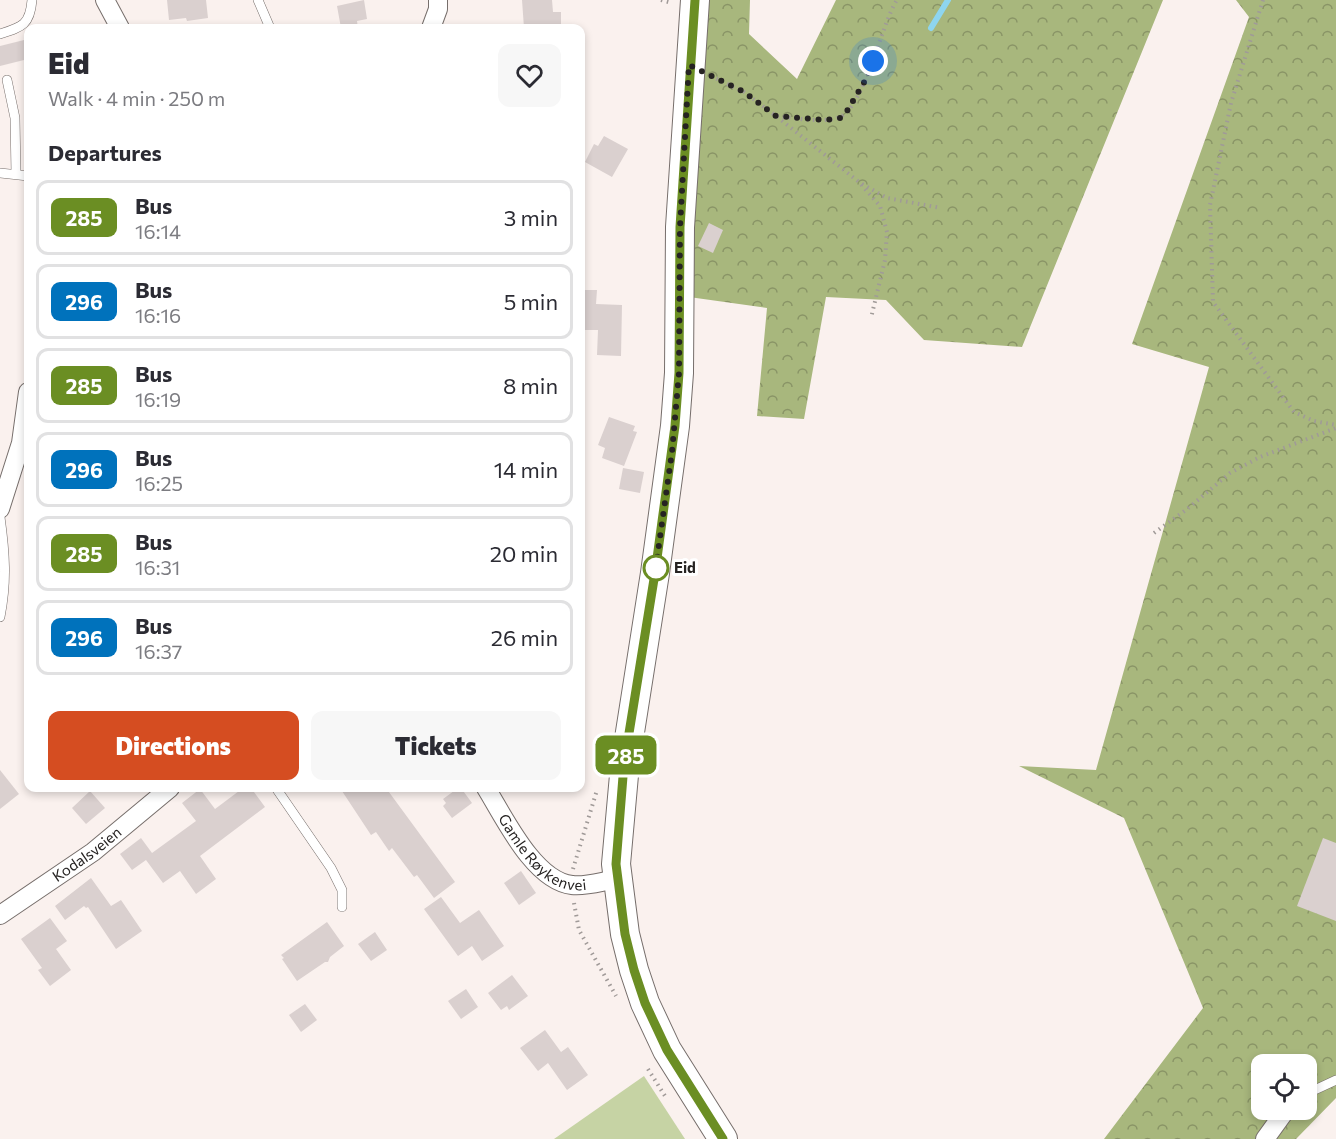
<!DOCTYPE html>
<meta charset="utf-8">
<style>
:root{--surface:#fff;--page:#f7f7f7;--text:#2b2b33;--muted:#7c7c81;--line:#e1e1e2;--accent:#d54d21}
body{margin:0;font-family:Commissioner,sans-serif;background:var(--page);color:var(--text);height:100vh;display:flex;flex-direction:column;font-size:22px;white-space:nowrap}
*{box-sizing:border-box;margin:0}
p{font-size:20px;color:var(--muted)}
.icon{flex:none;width:33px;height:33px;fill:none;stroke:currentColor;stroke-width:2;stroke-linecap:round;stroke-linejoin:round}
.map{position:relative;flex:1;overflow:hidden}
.details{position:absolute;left:24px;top:24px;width:561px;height:768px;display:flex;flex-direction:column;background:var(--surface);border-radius:12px;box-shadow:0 3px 9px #0003}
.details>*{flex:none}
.badge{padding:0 12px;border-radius:9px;font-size:21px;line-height:39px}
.controls{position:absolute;left:1251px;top:1054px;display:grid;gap:12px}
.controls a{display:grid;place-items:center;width:66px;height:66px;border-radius:12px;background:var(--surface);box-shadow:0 3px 9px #0003;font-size:30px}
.you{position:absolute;width:30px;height:30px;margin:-15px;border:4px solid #fff;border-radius:50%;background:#1a73e8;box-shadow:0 0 0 9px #1a73e833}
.map>.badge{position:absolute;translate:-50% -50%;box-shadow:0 0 0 3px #fff}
h2{padding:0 24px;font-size:22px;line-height:54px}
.round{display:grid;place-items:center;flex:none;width:63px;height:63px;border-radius:12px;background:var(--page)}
.overview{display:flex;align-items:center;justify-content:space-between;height:102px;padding:0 24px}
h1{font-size:28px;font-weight:800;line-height:45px}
.action{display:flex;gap:12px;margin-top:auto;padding:12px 24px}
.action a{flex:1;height:69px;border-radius:12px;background:var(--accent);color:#fff;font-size:24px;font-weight:800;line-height:69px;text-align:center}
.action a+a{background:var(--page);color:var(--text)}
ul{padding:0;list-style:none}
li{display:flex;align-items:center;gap:18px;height:75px;margin:0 12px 9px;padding:0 12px;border:3px solid var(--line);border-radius:12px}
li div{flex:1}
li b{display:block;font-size:22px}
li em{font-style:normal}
li .badge{min-width:66px;font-weight:700;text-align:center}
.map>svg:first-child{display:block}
.green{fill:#c6d3a4}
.forest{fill:url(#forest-crowns);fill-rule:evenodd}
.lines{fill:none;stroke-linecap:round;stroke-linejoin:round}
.stream{stroke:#8ed5ef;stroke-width:6}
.building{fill:#dad0cf}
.lane-casing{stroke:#766e6b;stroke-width:10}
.street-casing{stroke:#766e6b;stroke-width:20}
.primary-casing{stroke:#766e6b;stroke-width:30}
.path{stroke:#a09a98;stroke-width:4;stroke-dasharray:1.5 4.5;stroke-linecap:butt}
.lane{stroke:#fff;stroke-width:9}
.street{stroke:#fff;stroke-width:18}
.primary{stroke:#fff;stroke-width:28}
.line-casing{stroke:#fff;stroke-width:14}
.line{stroke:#6b8e23;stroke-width:9}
.walk{stroke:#262322;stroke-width:6;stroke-dasharray:0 10.8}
.stop-dot{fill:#fff;stroke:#6b8e23;stroke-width:3}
.labels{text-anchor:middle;stroke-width:6;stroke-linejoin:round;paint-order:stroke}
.stop-label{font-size:15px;font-weight:bold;fill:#262322;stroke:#fff;text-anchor:start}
.street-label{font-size:15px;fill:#262322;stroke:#fff}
</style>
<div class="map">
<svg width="1336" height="1139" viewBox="0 0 1336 1139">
<defs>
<pattern id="forest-crowns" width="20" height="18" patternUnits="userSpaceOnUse" patternTransform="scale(1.5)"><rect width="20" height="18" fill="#a8b77d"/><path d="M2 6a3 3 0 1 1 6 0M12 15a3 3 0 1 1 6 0" fill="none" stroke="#899466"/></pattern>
</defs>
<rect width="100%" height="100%" fill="#faf1ee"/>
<path class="green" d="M644,1076L685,1139H554Z"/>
<g class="forest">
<path d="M705,0H750L749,34L797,79L836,0H1163L1022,347L924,340L886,300L826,297L804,419L757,416L767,308L689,297Z"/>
<path d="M1236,0H1336V1098L1296,1139H1104L1203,1008L1124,818L1019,766L1096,770L1209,367L1132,344L1249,17ZM1262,1065H1306V1110H1262Z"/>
</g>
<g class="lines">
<path class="stream" d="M931,28L948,0"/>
</g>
<g class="building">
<path d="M167,0H206L208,18L187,21L186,18L169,20Z"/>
<path d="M364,0L367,19L357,21L358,28H341L337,6Z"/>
<path d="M522,0H552L553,12H561V28H524Z"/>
<path d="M28,39V59L0,66V46Z"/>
<path d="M604,136L628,149L612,177L585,162L594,144L598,146Z"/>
<path d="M709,223L723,230L713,253L698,246Z"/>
<path d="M580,290H597L596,304L622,305L621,356L597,355L598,330H580Z"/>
<path d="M609,417L635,426L633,431L637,432L624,466L602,458L605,448L598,445Z"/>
<path d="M623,468L644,472L640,493L619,489Z"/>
<path d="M0,770L19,794L0,809Z"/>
<path d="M243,788H251L265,807L200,856L216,879L196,894L180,871L163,883L146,860L132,870L120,854L141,838L152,853L196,821L182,803L200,789L215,809Z"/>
<path d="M340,788H386L455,882L434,898L417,875L414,877L392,848L389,851L376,832L371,835Z"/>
<path d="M458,788H461L472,803L452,818L443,806L446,803L443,799Z"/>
<path d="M90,791L105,808L86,824L72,808Z"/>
<path d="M1323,838L1336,843V921L1297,906Z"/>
<path d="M521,871L536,893L519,905L504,883Z"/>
<path d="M91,878L111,906L121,900L142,931L116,949L88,907L86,908L84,906L65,920L55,906Z"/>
<path d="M441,897L460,923L479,910L504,946L482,961L472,946L458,956L424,909Z"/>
<path d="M50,918L67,941L56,949L71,970L50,986L38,970L42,968L21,939Z"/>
<path d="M327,922L344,946L330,957L328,962H325L297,981L282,959L284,958L281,955Z"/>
<path d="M375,932L387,950L371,961L358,944Z"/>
<path d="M512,975L528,996L509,1010L507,1006L501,1010L488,993Z"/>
<path d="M466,989L478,1007L461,1019L448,1001Z"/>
<path d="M305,1004L317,1020L301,1032L289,1015Z"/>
<path d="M545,1030L561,1052L568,1047L588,1075L567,1090L548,1063L538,1071L520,1048Z"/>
</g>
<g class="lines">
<defs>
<g id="lane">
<path d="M258,0L270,28"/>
<path d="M0,34C22,27 30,25 32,0"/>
<path d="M7,80L15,118L16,174"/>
<path d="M0,173L28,176"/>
<path d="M0,517C5,553 7,581 0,617"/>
<path d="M276,788L331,868L342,890V907"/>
<path d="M1306,1094L1336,1080"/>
</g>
<g id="street">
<path d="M105,0L120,28"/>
<path d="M431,28L438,9V0"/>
<path d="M0,509L21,443L28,392"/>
<path id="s1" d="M486,788C504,817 534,881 572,885C585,887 603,881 617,879"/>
<path id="s2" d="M0,915L93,852L170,788"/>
<path d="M1265,1139L1286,1110"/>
</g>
<path id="primary" d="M695,0L680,227L679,373L675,426L655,573L625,764L616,864L625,934L634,970L645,1003L667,1050L723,1139"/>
</defs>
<use href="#lane" class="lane-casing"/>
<use href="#street" class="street-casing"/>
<use href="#primary" class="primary-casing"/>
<g class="path">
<path d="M661,0L672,3"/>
<path d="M1263,0L1231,103L1210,205L1213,302L1294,412L1314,421L1336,425"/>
<path d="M711,76L744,92L776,116L859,182L880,206L887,232L885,260L871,318"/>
<path d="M777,116C795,118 819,123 837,118C864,111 881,24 897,0"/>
<path d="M862,184L887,198L941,208"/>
<path d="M1154,533L1186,510L1230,473L1260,457L1336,428"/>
<path d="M573,869L597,790"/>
<path d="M574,903L579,930L616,996"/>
<path d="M648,1069L665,1096"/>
</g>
<use href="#lane" class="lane"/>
<use href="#street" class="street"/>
<use href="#primary" class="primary"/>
</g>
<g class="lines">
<defs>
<path id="line" d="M695,0L680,227L679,373L675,426L655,573L624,764L616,864L625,934L634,970L645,1003L667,1050L723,1139"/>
</defs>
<use href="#line" class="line-casing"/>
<use href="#line" class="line"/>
<path class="walk" d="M656,568L655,573L672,452L679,373L680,227L689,65L744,92L776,116L826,120L840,118L847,111L866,79L873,61"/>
</g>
<circle class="stop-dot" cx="656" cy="568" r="12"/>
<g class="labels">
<g class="stop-label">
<text x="674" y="573">Eid</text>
</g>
<g class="street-label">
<text dy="5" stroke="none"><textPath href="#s1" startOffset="90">Gamle Røykenvei</textPath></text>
<text dy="5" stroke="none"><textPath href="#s2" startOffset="106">Kodalsveien</textPath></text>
</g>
</g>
</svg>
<div class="controls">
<a><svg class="icon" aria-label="locate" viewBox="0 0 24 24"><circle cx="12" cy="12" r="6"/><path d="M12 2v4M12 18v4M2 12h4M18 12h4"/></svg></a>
</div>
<div class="you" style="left:873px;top:61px"></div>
<b class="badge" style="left:626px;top:755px;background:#6b8e23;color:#fff">285</b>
<section class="details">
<div class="overview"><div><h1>Eid</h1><p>Walk · 4 min · 250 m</p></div><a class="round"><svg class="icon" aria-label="heart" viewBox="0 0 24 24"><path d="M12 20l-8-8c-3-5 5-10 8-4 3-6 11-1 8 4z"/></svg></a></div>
<h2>Departures</h2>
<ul>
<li><span class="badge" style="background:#6b8e23;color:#fff">285</span><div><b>Bus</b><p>16:14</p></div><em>3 min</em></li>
<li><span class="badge" style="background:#0072bc;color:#fff">296</span><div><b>Bus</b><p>16:16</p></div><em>5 min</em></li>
<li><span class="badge" style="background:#6b8e23;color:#fff">285</span><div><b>Bus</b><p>16:19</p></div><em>8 min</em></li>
<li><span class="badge" style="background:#0072bc;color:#fff">296</span><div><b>Bus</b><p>16:25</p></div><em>14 min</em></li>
<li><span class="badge" style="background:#6b8e23;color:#fff">285</span><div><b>Bus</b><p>16:31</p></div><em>20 min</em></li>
<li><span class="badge" style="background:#0072bc;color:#fff">296</span><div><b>Bus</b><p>16:37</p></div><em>26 min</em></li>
</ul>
<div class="action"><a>Directions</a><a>Tickets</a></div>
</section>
</div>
